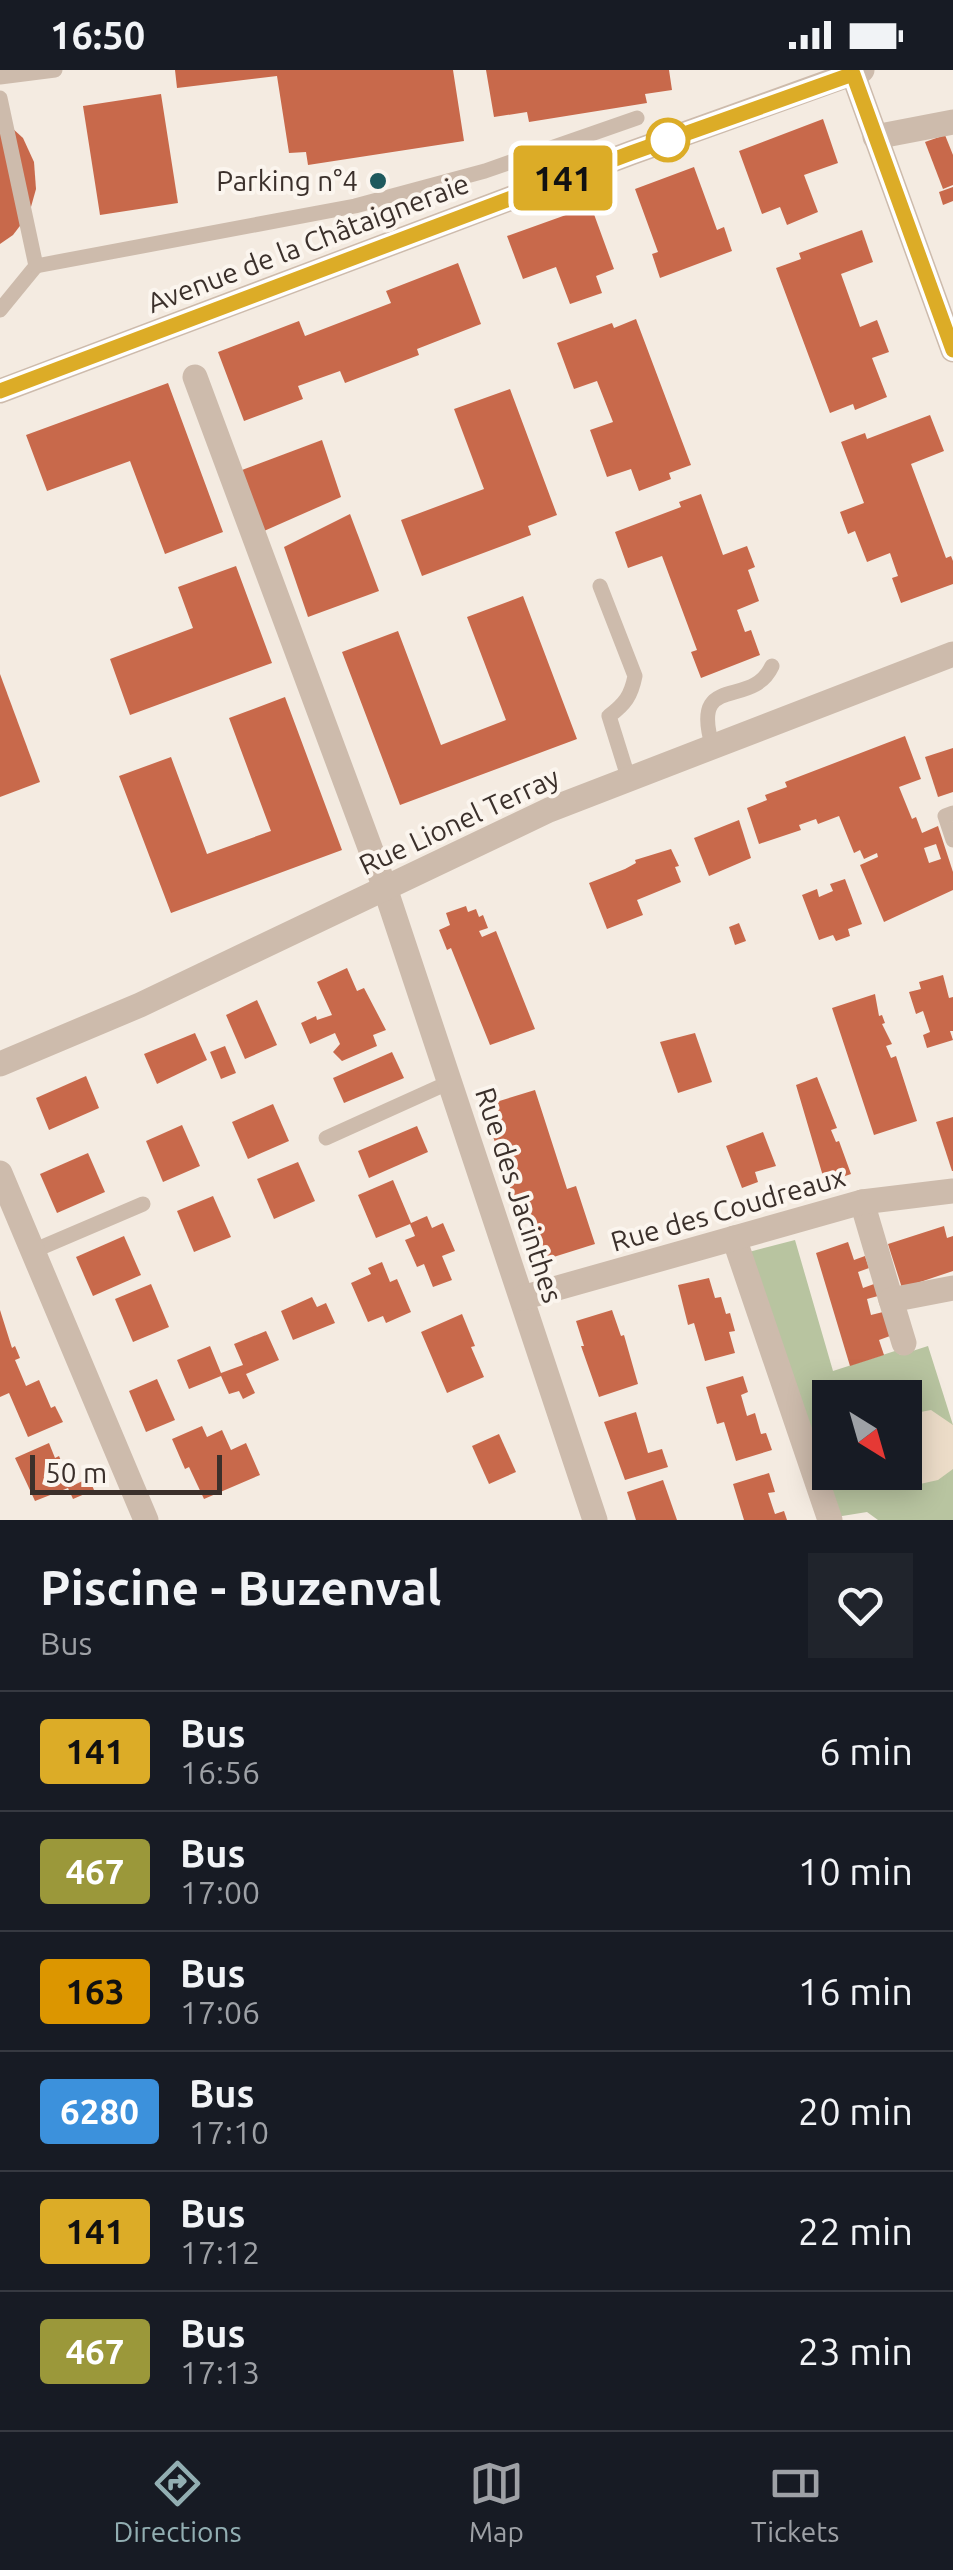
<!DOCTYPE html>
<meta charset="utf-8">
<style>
:root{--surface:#171b24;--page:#20242c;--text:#f1f3f6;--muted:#9ea1a6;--line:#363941;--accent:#92aeb2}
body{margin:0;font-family:Ubuntu,sans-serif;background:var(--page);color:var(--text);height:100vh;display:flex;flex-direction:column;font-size:38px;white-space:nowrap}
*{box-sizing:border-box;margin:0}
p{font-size:32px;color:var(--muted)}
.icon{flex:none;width:55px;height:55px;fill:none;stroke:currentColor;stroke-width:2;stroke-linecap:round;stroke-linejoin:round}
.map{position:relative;height:1450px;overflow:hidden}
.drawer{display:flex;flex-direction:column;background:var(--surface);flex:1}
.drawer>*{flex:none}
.badge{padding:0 20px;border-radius:8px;font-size:35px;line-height:65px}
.needle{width:65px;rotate:143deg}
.fabs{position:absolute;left:812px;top:1310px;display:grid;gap:20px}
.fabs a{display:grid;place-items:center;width:110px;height:110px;border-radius:0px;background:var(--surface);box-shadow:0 5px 25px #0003;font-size:50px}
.scale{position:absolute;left:30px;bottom:25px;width:192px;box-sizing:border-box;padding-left:10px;border:5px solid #3b302b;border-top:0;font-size:28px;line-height:35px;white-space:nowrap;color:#3b302b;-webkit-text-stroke:8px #fbf5ee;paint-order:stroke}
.map>.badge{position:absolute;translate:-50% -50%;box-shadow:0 0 0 5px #fff}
.round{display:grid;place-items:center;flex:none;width:105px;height:105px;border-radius:0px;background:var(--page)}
.overview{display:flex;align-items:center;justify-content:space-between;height:170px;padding:0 40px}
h1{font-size:48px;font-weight:700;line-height:75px}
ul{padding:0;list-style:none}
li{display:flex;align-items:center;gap:30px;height:120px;padding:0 40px;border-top:2px solid var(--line)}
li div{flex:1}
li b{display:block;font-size:38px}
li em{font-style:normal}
li .badge{min-width:110px;font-weight:700;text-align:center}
.status{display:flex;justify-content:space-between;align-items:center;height:70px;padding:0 50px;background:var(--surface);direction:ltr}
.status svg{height:28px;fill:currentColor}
.menu{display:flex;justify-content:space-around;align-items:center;height:140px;border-top:2px solid var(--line);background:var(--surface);font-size:28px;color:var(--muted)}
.menu a{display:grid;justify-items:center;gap:5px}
.menu .active{color:var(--accent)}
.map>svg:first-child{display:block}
.green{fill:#b8c4a0;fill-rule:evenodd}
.plaza{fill:#ecdcc8}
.building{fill:#c8694b;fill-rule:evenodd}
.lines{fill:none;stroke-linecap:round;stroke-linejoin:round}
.lane{stroke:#cdbbac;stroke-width:15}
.street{stroke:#cdbbac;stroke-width:25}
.line-casing{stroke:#fff;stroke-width:22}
.line{stroke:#dcac27;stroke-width:15}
.stop-dot{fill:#fff;stroke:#dcac27;stroke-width:5}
.poi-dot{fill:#1f5a5e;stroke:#fbf5ee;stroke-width:4}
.labels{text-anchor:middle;stroke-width:8;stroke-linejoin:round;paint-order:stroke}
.poi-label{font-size:28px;fill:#3b302b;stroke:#fbf5ee;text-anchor:end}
.street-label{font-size:28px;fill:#3b302b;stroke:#fbf5ee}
</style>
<div class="status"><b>16:50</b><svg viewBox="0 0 49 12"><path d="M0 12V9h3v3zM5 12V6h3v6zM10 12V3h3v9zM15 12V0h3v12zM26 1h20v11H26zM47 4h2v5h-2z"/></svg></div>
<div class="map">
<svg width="953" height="1450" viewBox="0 0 953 1450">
<rect width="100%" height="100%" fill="#f4ebe1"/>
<path class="green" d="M795,1170L833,1301L898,1280L900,1285L928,1276L953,1355V1450H878L867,1442L836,1447L745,1183ZM830,1328H905V1402H830Z"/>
<path class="plaza" d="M931,1340L953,1355V1399L938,1410L920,1414L903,1408L899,1403L905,1402V1345Z"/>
<g class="building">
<path d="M175,0H453L464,71L308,95L306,82L289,83L277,6L177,18Z"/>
<path d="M486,0H669L672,20L645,24L647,33L529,52L527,42L494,47Z"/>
<path d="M161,24L178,133L100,145L83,36Z"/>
<path d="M0,47L23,68L34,92L36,119L29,144L13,165L0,174Z"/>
<path d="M823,49L838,93L804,105L818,142L787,155L780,137L762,144L739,81Z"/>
<path d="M945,65L953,85V115L943,119L925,72Z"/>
<path d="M694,97L717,160L724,157L732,181L660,208L652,184L658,182L635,119Z"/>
<path d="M953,117V131L943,135L939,122Z"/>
<path d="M591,136L614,199L596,206L602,223L570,234L556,197L523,209L507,166Z"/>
<path d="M862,160L873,192L841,204L860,257L877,250L889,282L872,288L887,327L855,340L853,334L830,343L776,198L801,189L799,183Z"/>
<path d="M458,193L481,254L417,279L419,285L345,313L340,301L298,316L303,329L244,351L218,282L299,251L305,266L391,233L386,221Z"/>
<path d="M636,249L691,395L669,403L671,409L639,421L631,399L607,407L590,360L613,352L597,311L574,319L557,273L612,253L614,258Z"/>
<path d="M168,313L223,462L165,484L130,391L47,421L26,365Z"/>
<path d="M510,319L557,445L528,456L531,465L422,506L401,450L484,419L454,339Z"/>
<path d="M930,345L944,381L911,394L946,488L951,486L953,491V514L901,533L892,508L898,506L890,483L867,492L855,461L848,464L840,442L864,433L841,372L865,363L867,369Z"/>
<path d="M322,370L341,427L264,461L242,400Z"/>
<path d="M701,424L723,485L747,476L755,497L748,500L759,531L737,540L745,562L751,560L760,585L701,608L691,582L697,580L662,486L628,498L615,462L681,437L679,432Z"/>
<path d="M350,444L379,521L308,547L284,477Z"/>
<path d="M236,496L272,593L130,645L110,589L193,558L178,517Z"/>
<path d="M523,526L577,669L400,735L342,582L398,561L441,675L506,650L467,547Z"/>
<path d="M0,604L40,712L0,727Z"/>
<path d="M285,627L342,780L171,843L119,706L171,687L207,784L271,761L229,648Z"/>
<path d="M905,666L921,709L899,717L912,749L916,747L922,763L938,756L953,802V820L884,852L860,795L878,787L877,783L864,789L860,780L854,783L839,746L818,754L816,749L799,755L801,760L759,774L747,738L767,730L765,725L787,717L785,712ZM936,774L941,789L929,793L924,778Z"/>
<path d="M953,678V722L938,727L925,687Z"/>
<path d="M739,750L751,788L709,806L694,768Z"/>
<path d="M671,779L679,796L675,797L681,812L637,830L643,845L607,859L589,813L625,799L636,793L635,790Z"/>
<path d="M845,809L862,854L848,859L850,866L836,871L833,865L819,870L802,825L817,819L819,827L833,821L830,814Z"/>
<path d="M466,836L468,842L476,839L479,847L483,845L488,858L479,861L482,867L496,861L535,959L490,975L451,878L447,880L439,860L450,855L446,843Z"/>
<path d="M739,853L746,871L735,875L729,857Z"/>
<path d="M347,898L357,921L364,918L386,960L373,965L377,976L342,991L333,982L340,974L335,963L310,974L301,953L316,946L317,950L332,945L317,912Z"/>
<path d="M943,905L949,928L953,927V961H950L953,970L927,978L923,965L930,962L923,941L916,944L909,922L921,919L919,912Z"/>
<path d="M875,924L879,946L882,945L885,953L882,954L892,974L886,976L891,988L896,986L917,1051L874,1065L832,938Z"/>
<path d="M257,930L277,975L245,989L226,945Z"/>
<path d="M195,963L207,990L157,1014L144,984Z"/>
<path d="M695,963L712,1012L678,1023L660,972Z"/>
<path d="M225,976L236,1003L221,1009L210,982Z"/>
<path d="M392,982L404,1008L344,1033L333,1008Z"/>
<path d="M86,1006L99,1038L49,1060L36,1028Z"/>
<path d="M817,1007L837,1058L831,1060L836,1072L839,1071L851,1104L825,1113L796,1015Z"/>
<path d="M535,1020L567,1119L576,1116L595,1174L544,1190L526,1133L516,1136L483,1036Z"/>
<path d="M273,1034L289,1071L248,1089L232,1052Z"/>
<path d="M953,1047V1101H952L936,1052Z"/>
<path d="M182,1055L200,1096L163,1112L146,1071Z"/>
<path d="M417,1056L428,1082L369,1108L358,1081Z"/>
<path d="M763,1062L776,1096L755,1102L758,1112L742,1118L726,1076Z"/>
<path d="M88,1083L105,1122L57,1143L40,1104Z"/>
<path d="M298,1092L315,1131L274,1149L257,1109Z"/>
<path d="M393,1110L411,1153L427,1146L432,1158L443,1153L455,1181L442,1186L452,1210L433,1217L424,1194L417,1197L405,1170L415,1166L410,1154L376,1168L358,1125Z"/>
<path d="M213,1126L231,1167L194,1182L177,1141Z"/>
<path d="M944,1156L947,1168L953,1166V1201L902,1218L888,1174Z"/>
<path d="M124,1166L141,1205L93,1226L76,1187Z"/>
<path d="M848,1172L854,1190L865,1186L869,1198L858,1202L863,1218L874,1214L878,1226L867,1229L871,1245L883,1242L890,1266L879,1270L884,1285L850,1296L816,1183Z"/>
<path d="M382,1192L390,1212L397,1209L411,1242L386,1253L383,1246L368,1252L351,1213L371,1204L368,1198Z"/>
<path d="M709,1208L715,1228L721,1227L726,1244L730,1243L735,1261L729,1262L735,1283L705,1291L694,1253L688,1255L678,1215Z"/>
<path d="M151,1214L169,1257L133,1272L115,1229Z"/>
<path d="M312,1227L317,1237L326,1233L335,1253L293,1270L281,1241Z"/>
<path d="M0,1240L12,1278L15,1276L20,1288L15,1290L26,1316L39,1310L51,1338L55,1336L63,1352L28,1367L9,1323L0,1327Z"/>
<path d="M612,1240L621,1266L624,1265L638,1314L599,1327L581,1276H584L576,1251Z"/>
<path d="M462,1244L475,1276L471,1277L484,1307L447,1323L421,1262Z"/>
<path d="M266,1261L279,1290L246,1304L255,1323L243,1329L239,1321L229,1324L221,1306L189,1319L177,1290L210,1276L221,1303L243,1295L234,1274Z"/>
<path d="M743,1306L748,1322L741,1325L747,1346L755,1343L761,1364L766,1363L772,1380L736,1391L724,1352L717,1354L706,1317Z"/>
<path d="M157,1309L175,1350L146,1362L129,1321Z"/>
<path d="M636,1342L648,1383L662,1379L668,1397L625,1410L604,1352Z"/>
<path d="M202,1356L207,1367L222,1360L231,1380L246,1373L260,1405L204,1429L189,1397L185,1399L172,1369Z"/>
<path d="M499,1364L516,1402L489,1414L472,1376Z"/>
<path d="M49,1373L55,1388L59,1386L72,1416L89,1408L94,1420L73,1429L68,1418L35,1431L15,1388Z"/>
<path d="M769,1403L775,1422L768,1423L775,1444L784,1441L787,1450H744L733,1414Z"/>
<path d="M663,1410L677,1450H636L627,1422Z"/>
</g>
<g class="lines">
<g class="lane">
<path d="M0,7L55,0"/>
<path d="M0,28L36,196L0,240"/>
<path d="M36,196L355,136L485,101L637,48"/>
<path d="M600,516L635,606C631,626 625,634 609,646L629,710"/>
<path d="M713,678C689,600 751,641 772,596"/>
<path d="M953,743L945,746L953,770"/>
<path d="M326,1068L450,1012"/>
<path d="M33,1181L143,1134"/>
</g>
<g class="street">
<path d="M853,4L953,280"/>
<path d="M875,67L953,52"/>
<path d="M195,307L385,818L595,1450"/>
<path d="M0,321L631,83L862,0"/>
<path d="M0,994L140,935L549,740L953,584"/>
<path d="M0,1103L146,1450"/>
<path d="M862,1132L891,1230"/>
<path d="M734,1168L830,1450"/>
<path d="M522,1228L862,1132L953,1121"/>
<path d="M904,1273L891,1230L953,1218"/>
</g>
</g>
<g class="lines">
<defs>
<path id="line" d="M0,321L631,83L853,4L953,280"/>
</defs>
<use href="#line" class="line-casing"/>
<use href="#line" class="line"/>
</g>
<circle class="stop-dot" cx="668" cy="70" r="20"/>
<circle class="poi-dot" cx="378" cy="111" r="10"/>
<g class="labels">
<g class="poi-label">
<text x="358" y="121">Parking n°4</text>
</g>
<g class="street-label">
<text transform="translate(308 173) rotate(-21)" y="10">Avenue de la Châtaigneraie</text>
<text transform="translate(459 751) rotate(-25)" y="10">Rue Lionel Terray</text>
<text transform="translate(519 1125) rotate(72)" y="10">Rue des Jacinthes</text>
<text transform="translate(728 1139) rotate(-16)" y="10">Rue des Coudreaux</text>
</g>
</g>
</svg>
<div class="fabs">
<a><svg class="needle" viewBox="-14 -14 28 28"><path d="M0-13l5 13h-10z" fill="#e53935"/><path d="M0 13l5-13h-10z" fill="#9ea1a6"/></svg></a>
</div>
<div class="scale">50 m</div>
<b class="badge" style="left:563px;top:108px;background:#dcac27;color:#111">141</b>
</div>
<section class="drawer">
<div class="overview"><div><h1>Piscine - Buzenval</h1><p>Bus</p></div><a class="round"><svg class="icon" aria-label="heart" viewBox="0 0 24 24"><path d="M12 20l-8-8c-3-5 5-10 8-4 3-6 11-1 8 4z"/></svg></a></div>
<ul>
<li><span class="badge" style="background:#dcac27;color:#111">141</span><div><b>Bus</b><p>16:56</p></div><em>6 min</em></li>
<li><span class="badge" style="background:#9b983a;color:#fff">467</span><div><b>Bus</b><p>17:00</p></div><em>10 min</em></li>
<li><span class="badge" style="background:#dc9600;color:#111">163</span><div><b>Bus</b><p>17:06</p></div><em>16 min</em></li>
<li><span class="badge" style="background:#3c91dc;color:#fff">6280</span><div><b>Bus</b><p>17:10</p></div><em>20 min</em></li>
<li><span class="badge" style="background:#dcac27;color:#111">141</span><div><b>Bus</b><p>17:12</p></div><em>22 min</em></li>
<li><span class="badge" style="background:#9b983a;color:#fff">467</span><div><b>Bus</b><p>17:13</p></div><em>23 min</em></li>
</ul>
</section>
<nav class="menu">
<a class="active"><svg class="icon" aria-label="directions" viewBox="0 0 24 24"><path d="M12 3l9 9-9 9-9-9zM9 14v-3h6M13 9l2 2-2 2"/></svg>Directions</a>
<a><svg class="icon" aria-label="map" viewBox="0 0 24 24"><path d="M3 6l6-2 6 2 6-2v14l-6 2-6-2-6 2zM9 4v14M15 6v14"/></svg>Map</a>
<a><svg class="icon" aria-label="tickets" viewBox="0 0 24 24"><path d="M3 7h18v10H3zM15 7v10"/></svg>Tickets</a>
</nav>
